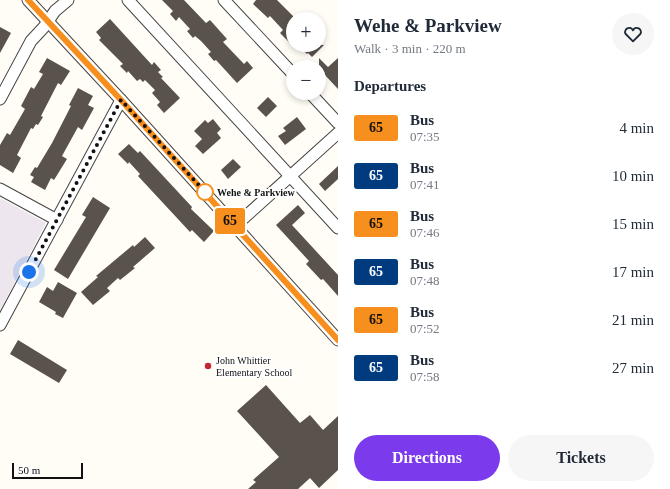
<!DOCTYPE html>
<meta charset="utf-8">
<style>
:root{--surface:#fff;--page:#f6f6f7;--text:#1f2937;--muted:#747a83;--accent:#7c3aed}
body{margin:0;font-family:Georgia,serif;background:var(--page);color:var(--text);height:100vh;display:flex;flex-direction:column;font-size:15px;white-space:nowrap}
*{box-sizing:border-box;margin:0}
p{font-size:13px;color:var(--muted)}
.icon{flex:none;width:22px;height:22px;fill:none;stroke:currentColor;stroke-width:2;stroke-linecap:round;stroke-linejoin:round}
.map{position:relative;flex:1;overflow:hidden}
.side{display:flex;flex-direction:column;background:var(--surface);width:332px}
.side>*{flex:none}
.badge{padding:0 8px;border-radius:3px;font-size:14px;line-height:26px}
.tools{position:absolute;left:286px;top:12px;display:grid;gap:8px}
.tools a{display:grid;place-items:center;width:40px;height:40px;border-radius:50%;background:var(--surface);box-shadow:0 2px 6px #0003;font-size:20px}
.scale{position:absolute;left:12px;bottom:10px;width:71px;box-sizing:border-box;padding-left:4px;border:2px solid #111;border-top:0;font-size:11px;line-height:14px;white-space:nowrap;color:#111;-webkit-text-stroke:3px #fff;paint-order:stroke}
.you{position:absolute;width:20px;height:20px;margin:-10px;border:3px solid #fff;border-radius:50%;background:#1a73e8;box-shadow:0 0 0 6px #1a73e833}
.map>.badge{position:absolute;translate:-50% -50%;box-shadow:0 0 0 2px #fff}
h2{padding:0 16px;font-size:15px;line-height:36px}
.round{display:grid;place-items:center;flex:none;width:42px;height:42px;border-radius:21px;background:var(--page)}
.overview{display:flex;align-items:center;justify-content:space-between;height:68px;padding:0 16px}
h1{font-size:19px;font-weight:700;line-height:30px}
.primary-button{display:flex;gap:8px;margin-top:auto;padding:8px 16px}
.primary-button a{flex:1;height:46px;border-radius:24px;background:var(--accent);color:#fff;font-size:16px;font-weight:700;line-height:46px;text-align:center}
.primary-button a+a{background:var(--page);color:var(--text)}
ul{padding:0;list-style:none}
li{display:flex;align-items:center;gap:12px;height:48px;padding:0 16px}
li div{flex:1}
li b{display:block;font-size:15px}
li em{font-style:normal}
li .badge{min-width:44px;font-weight:700;text-align:center}
main{display:flex;flex:1;min-height:0}
.map>svg:first-child{display:block}
.industrial{fill:#eee6ef}
.building{fill:#5a524d}
.lines{fill:none;stroke-linecap:round;stroke-linejoin:round}
.minor-casing{stroke:#444;stroke-width:13}
.minor{stroke:#fff;stroke-width:11}
.line-casing{stroke:#fff;stroke-width:9}
.line{stroke:#f78f1e;stroke-width:6}
.walk{stroke:#111;stroke-width:4;stroke-dasharray:0 7.2}
.stop-dot{fill:#fff;stroke:#f78f1e;stroke-width:2}
.poi-dot{fill:#c4262e;stroke:#fff;stroke-width:1.5}
.labels{text-anchor:middle;stroke-width:4;stroke-linejoin:round;paint-order:stroke}
.stop-label{font-size:10px;font-weight:bold;fill:#111;stroke:#fff;text-anchor:start}
.poi-label{font-size:10px;fill:#111;stroke:#fff;text-anchor:start}
</style>
<main>
<div class="map">
<svg width="338" height="489" viewBox="0 0 338 489">
<rect width="100%" height="100%" fill="#fffdf5"/>
<path class="industrial" d="M0,198L46,223L0,310Z"/>
<g class="building">
<path d="M162,0H184L206,23L210,20L227,39L223,42L244,64L247,61L253,68L237,83L216,60L214,61L208,54L211,52L201,41L195,36L193,38L187,31L190,29L179,17L176,21L170,14L173,11Z"/>
<path d="M256,0H277L293,16V46L280,33L283,30L270,16L268,18L253,4Z"/>
<path d="M110,19L152,65L154,62L161,70L158,72L163,77L161,78L180,98L164,113L157,105L160,102L152,93L155,90L145,80L143,82L140,79L137,81L128,71L127,73L120,66L123,64L99,40L101,38L96,32Z"/>
<path d="M0,27L11,33L0,53Z"/>
<path d="M298,45H324L312,57L308,53L307,54Z"/>
<path d="M47,58L70,71L61,85L58,83L41,116L43,117L38,125L36,124L33,129L31,128L17,155L21,158L13,173L0,165V145L7,133L10,135L25,109L21,106L31,87L34,89L43,74L39,72Z"/>
<path d="M319,58L328,67L338,58V89L323,73L319,76Z"/>
<path d="M78,88L93,96L88,105L94,108L82,130L78,127L62,156L67,159L54,180L51,178L45,190L31,182L34,177L30,175L35,167L37,168L52,143L71,106L69,105Z"/>
<path d="M268,97L277,106L266,117L257,108Z"/>
<path d="M297,117L306,129L285,145L278,136L286,131L283,128Z"/>
<path d="M213,119L221,129L217,133L221,138L203,154L195,146L202,139L194,131L205,120L208,123Z"/>
<path d="M129,144L138,153L140,151L192,207L191,209L214,231L204,242L192,230L190,232L138,176L140,174L129,162L128,164L118,154Z"/>
<path d="M233,159L241,167L228,179L221,170Z"/>
<path d="M338,166V179L325,191L319,184Z"/>
<path d="M93,197L110,208L68,279L54,270L86,217L82,215Z"/>
<path d="M298,205L305,213L292,225L338,275V296L323,279L321,280L306,264L309,261L276,225Z"/>
<path d="M145,237L155,248L133,267L135,268L120,280L118,278L107,288L110,291L93,305L81,292L98,277L96,276L133,245L134,247Z"/>
<path d="M58,282L77,293L63,318L55,314L56,312L39,302L47,287L53,291Z"/>
<path d="M18,340L67,370L59,383L10,354Z"/>
<path d="M266,385L300,423L310,415L323,430L338,416V470L319,488L310,478L298,489H248L256,482L253,480L279,457L237,411Z"/>
</g>
<g class="lines">
<defs>
<g id="minor">
<path d="M28,0L121,100L338,340"/>
<path d="M128,0L338,228"/>
<path d="M224,0L293,74"/>
<path d="M310,93L338,123"/>
<path d="M0,99L31,41L44,27L55,11L68,0"/>
<path d="M0,189L57,220"/>
<path d="M235,226L338,133"/>
<path d="M0,325L121,100"/>
</g>
</defs>
<use href="#minor" class="minor-casing"/>
<use href="#minor" class="minor"/>
</g>
<g class="lines">
<defs>
<path id="line" d="M28,0L121,100L338,340"/>
</defs>
<use href="#line" class="line-casing"/>
<use href="#line" class="line"/>
<path class="walk" d="M29,272L121,100L205,192"/>
</g>
<circle class="stop-dot" cx="205" cy="192" r="8"/>
<circle class="poi-dot" cx="208" cy="366" r="4"/>
<g class="labels">
<g class="stop-label">
<text x="217" y="196">Wehe &amp; Parkview</text>
</g>
<g class="poi-label">
<text x="216" y="364">John Whittier<tspan x="216" dy="12">Elementary School</tspan></text>
</g>
</g>
</svg>
<div class="tools">
<a>+</a>
<a>−</a>
</div>
<div class="scale">50 m</div>
<div class="you" style="left:29px;top:272px"></div>
<b class="badge" style="left:230px;top:221px;background:#f78f1e;color:#111">65</b>
</div>
<section class="side">
<div class="overview"><div><h1>Wehe &amp; Parkview</h1><p>Walk · 3 min · 220 m</p></div><a class="round"><svg class="icon" aria-label="heart" viewBox="0 0 24 24"><path d="M12 20l-8-8c-3-5 5-10 8-4 3-6 11-1 8 4z"/></svg></a></div>
<h2>Departures</h2>
<ul>
<li><span class="badge" style="background:#f78f1e;color:#111">65</span><div><b>Bus</b><p>07:35</p></div><em>4 min</em></li>
<li><span class="badge" style="background:#003b80;color:#fff">65</span><div><b>Bus</b><p>07:41</p></div><em>10 min</em></li>
<li><span class="badge" style="background:#f78f1e;color:#111">65</span><div><b>Bus</b><p>07:46</p></div><em>15 min</em></li>
<li><span class="badge" style="background:#003b80;color:#fff">65</span><div><b>Bus</b><p>07:48</p></div><em>17 min</em></li>
<li><span class="badge" style="background:#f78f1e;color:#111">65</span><div><b>Bus</b><p>07:52</p></div><em>21 min</em></li>
<li><span class="badge" style="background:#003b80;color:#fff">65</span><div><b>Bus</b><p>07:58</p></div><em>27 min</em></li>
</ul>
<div class="primary-button"><a>Directions</a><a>Tickets</a></div>
</section>
</main>
